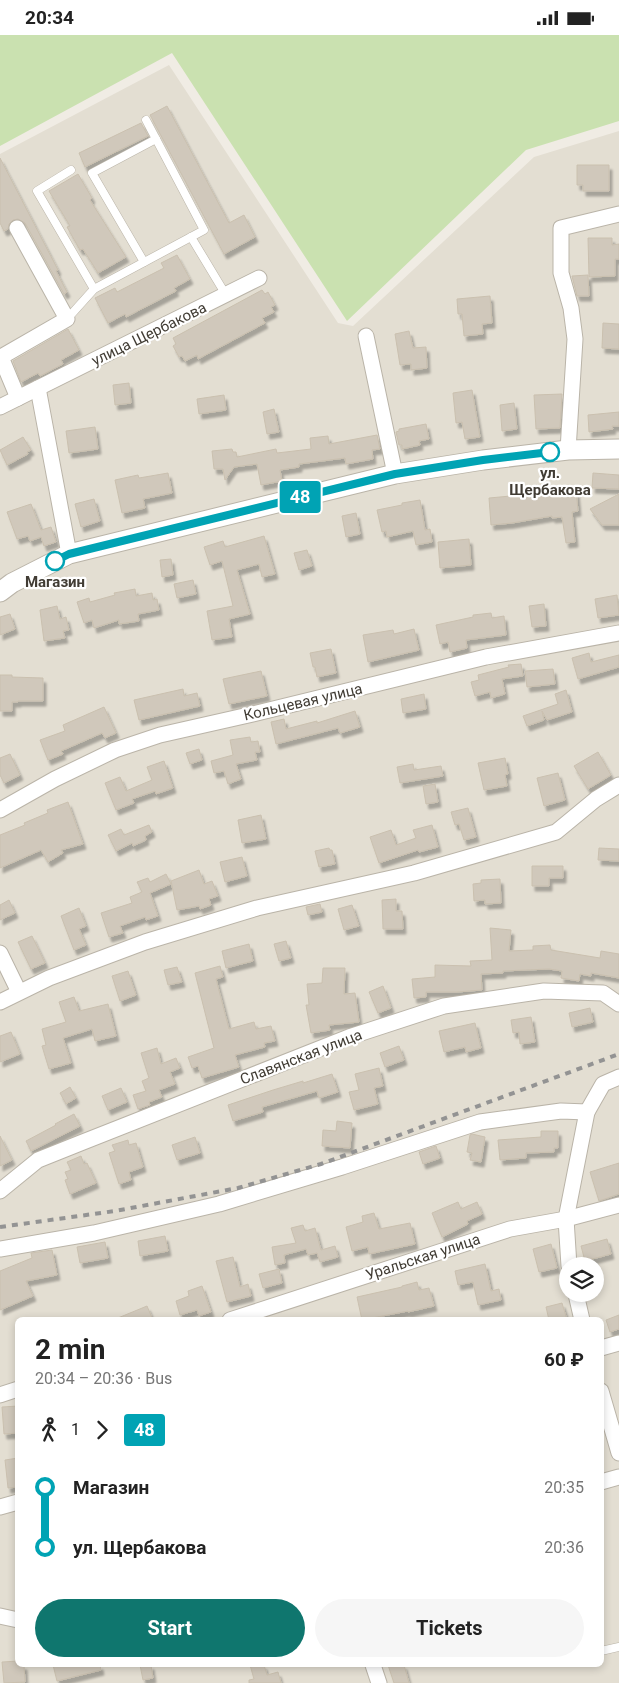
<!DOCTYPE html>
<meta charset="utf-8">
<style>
:root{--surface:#fff;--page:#f6f6f6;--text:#222;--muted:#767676;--accent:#0f766e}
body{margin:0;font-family:Roboto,sans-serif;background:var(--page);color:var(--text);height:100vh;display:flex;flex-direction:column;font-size:19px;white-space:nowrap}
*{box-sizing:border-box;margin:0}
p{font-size:16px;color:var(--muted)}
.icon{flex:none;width:28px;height:28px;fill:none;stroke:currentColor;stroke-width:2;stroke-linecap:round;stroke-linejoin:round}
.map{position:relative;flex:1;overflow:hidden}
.sheet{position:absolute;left:15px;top:1282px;width:589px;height:350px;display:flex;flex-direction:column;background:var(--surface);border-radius:8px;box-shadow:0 2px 8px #0003}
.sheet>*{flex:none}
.badge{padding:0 10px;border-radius:4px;font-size:18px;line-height:32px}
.controls{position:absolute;left:559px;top:1222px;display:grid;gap:10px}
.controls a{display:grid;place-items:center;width:45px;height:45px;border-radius:50%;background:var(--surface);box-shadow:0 2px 8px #0003;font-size:25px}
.map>.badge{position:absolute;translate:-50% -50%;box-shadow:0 0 0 2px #fff}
.legs{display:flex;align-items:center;gap:8px;height:55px;padding:0 20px;font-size:16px}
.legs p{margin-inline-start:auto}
.summary{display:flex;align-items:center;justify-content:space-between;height:85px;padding:0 20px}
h1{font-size:28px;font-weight:700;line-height:38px}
.button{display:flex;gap:10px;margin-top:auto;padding:10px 20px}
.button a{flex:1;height:58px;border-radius:30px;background:var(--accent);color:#fff;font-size:20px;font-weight:700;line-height:58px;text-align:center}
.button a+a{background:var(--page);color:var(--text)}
ul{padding:0 20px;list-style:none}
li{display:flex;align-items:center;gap:18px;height:60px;font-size:19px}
li i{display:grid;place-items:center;width:8px;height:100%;margin:0 6px;background:currentColor}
li i::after{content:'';width:12px;height:12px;margin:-6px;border:4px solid;border-radius:50%;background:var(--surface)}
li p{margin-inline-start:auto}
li:first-child i{background:linear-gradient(#0000 50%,currentColor 0)}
li:last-child i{background:linear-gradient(currentColor 50%,#0000 0)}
.status{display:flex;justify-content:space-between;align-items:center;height:35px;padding:0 25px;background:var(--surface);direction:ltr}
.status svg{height:14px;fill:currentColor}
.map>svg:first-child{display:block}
.residential{fill:#e3ded2;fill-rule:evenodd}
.green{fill:#cae1b0}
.building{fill:#d0c8bb;stroke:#cac0af;filter:url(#shadow)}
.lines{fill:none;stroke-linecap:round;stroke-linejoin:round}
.service-casing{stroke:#bab4a8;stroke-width:9}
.minor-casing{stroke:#bab4a8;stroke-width:17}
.tertiary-casing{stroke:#bab4a8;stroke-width:21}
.service{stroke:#fff;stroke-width:8}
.minor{stroke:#fff;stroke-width:15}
.tertiary{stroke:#fff;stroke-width:19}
.rail{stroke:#939393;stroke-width:4;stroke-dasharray:6 6;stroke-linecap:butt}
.line-1-casing{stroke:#fff;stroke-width:11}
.line-1{stroke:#00a3b4;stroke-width:8}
.stop-1-dot{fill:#fff;stroke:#00a3b4;stroke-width:2.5}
.labels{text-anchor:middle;stroke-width:4.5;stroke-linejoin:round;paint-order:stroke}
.street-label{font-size:15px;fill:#413c34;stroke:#fff}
.stop-label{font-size:15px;font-weight:bold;fill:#413c34;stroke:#fff}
</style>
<div class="status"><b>20:34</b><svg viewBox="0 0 49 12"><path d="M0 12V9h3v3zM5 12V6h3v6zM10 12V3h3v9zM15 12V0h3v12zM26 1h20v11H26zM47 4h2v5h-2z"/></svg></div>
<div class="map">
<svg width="619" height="1648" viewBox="0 0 619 1648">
<defs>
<filter id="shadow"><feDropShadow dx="3" dy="5" stdDeviation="1" flood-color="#0004"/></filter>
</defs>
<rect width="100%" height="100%" fill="#f0ece4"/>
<path class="residential" d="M169,30L338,288L353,291L534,122L619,96V1648H0V119ZM568,1231H595V1259H568ZM18,1285H601V1630H18Z"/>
<path class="green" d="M0,0H619V86L526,115L347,286L172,18L0,111Z"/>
<g class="building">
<path d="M167,71L229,188L244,180L255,202L224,219L150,80Z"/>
<path d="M141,88L148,101L85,132L79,118Z"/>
<path d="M0,123L58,235L56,236L67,257L64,259L25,188L18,184L13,185L9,189L8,194L4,196L0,188Z"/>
<path d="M577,130H609V156H583V150H577Z"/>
<path d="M78,139L92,163L90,165L126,222L98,238L83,214L80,215L67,192L70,191L49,156Z"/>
<path d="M588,203H612V210L619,209V224H615V241L589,242Z"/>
<path d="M177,220L190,244L174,253L176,256L126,282L125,279L108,288L95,263L115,253L117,257L164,233L161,228Z"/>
<path d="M588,240L589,261H577L572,241Z"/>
<path d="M262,255L265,259L268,257L275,270L271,272L274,277L262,283L265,288L198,324L197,320L185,326L182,321L179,322L173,311L176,309L173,303Z"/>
<path d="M490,261L492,288L482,289L483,299L464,301L462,279H458L457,264Z"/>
<path d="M603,288L619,289V314L602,313Z"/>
<path d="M68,294L79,315L61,325L63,329L40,341L38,338L21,347L13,326Z"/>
<path d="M409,296L413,313L426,312L427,333L411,335V329L400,330L395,299Z"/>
<path d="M129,348L131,368L115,370L113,350Z"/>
<path d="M472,355L480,402L465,404L462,387L456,388L453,358Z"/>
<path d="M562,359L560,393L536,394L534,360Z"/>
<path d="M224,360L226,375L199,379L197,364Z"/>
<path d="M514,368L517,394L502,396L500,370Z"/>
<path d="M274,374L279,397L267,399L263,377Z"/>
<path d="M619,377V391H612L613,394L589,397L588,380Z"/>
<path d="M426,389L429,404L419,406L420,410L402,414V410H399L396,397L399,396V394Z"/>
<path d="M95,392L98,414L69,418L66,396Z"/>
<path d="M377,400L380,414L372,415L373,424L346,429L345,423L299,429V432L280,435L282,446L261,450L257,429L234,432L225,445L223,434H214L212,416L232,414L233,417H236L237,422L276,414L277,418L311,414L310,403L328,401L329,409Z"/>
<path d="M23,402L31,415L27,417L28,419L7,430L0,415Z"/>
<path d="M168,438L172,458L143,464L145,473L122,478L115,445L138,440L139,443Z"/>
<path d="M593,438L619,440V454L592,453Z"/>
<path d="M576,455L578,476L572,477L575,507L566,508L562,482L552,483V481L512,488L491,490L489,463L521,460V459L540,456V458Z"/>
<path d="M619,459V490H602L590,474Z"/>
<path d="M94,464L100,486L81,492L75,469Z"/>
<path d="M420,465L425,495L430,494L432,507L416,510L413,496L387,502L386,496L382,497L377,475L402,470V468Z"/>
<path d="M31,469L41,495L51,492L56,507L44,511L41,502L30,506L28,501L17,504L7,477Z"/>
<path d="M356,478L360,499L346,502L342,481Z"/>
<path d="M264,501L275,539L262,542L259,529L237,535L250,579L229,584L232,602L212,605L207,576L233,571L222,526L210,530L204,512L223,506L225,512Z"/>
<path d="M469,504L471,530L440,533L438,507Z"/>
<path d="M307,515L312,531L299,535L294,518Z"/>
<path d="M171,524L173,540L162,542L160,525Z"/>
<path d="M193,545L196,559L177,563L174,549Z"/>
<path d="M135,554L136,561L152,558L153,565L157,564L159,575L138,579L139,586L119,589V585L94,593L92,585L84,588L77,567L89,563L90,567L115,560L114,558Z"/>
<path d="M617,560L619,580L598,583L595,564Z"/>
<path d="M544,569L546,591L532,592L529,571Z"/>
<path d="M57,571L60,584L66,582L69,595L63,596L65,603L44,606L40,575Z"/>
<path d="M491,578L492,583L504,581L506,600L466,605L467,613L450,617L448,607L440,609L436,590L473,582V580Z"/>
<path d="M10,579L15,594L0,600V582Z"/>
<path d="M414,594L419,615L368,627L363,600L393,595L394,599Z"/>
<path d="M331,614L336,638L317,642L315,632H313L310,618Z"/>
<path d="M589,618L591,627L619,620V632L578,644L572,623Z"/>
<path d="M521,629L523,641L502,644L505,659L491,663L490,657L475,661L471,647L479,645L478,640L509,632L508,630Z"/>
<path d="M553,634L555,649L527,652L525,636Z"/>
<path d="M261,636L267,661L229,669L223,644Z"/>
<path d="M0,640H12V642L43,643V666H18V667H12V676H0Z"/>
<path d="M183,654L184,661L197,658L200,671L139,685L134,665Z"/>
<path d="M566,655L572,677L547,685L542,676L544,685L527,691L523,681L558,669L555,659Z"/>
<path d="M424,659L426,674L403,678L401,664Z"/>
<path d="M104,672L116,698L105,703L102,698L61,716L63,719L48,725L40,705L65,696L63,690Z"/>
<path d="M355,676L360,692L340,698L338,693L276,709L271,687L284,684L286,694L317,686V688Z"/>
<path d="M250,702L251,707L258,706L260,717H255L257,725L236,729L241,744L228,749L224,736L214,738L211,726L233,720L230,705Z"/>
<path d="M199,714L202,725L190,729L186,718Z"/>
<path d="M598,717L611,740L588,754L574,731Z"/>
<path d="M10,719L20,740L4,748L0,740V723Z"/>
<path d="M505,723L508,739L505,740L507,751L484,755L478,728Z"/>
<path d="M164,726L173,753L156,759L155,756L132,764L134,768L116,775L105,748L120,742L126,756L152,745L147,732Z"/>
<path d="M413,729L414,735L441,731L443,741L400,748L397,732Z"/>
<path d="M558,738L565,765L544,771L537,743Z"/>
<path d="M435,749L438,767L426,769L423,751Z"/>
<path d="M68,767L83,809L61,815L63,818L48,827L41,815L0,833V800L25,790L24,788L48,778L47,775Z"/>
<path d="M468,773L476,802L464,805L459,789L455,790L451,777Z"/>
<path d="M261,780L266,804L242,808L238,785Z"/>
<path d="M149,790L152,797L145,801L146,805L133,811L132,808L116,816L108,800L121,794L124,800Z"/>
<path d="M432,790L438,812L419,817L418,815L379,828L370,802L391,795L396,810L416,803L413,795Z"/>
<path d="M329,813L330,815H332L335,829L319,832L315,816Z"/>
<path d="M599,813L619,814V826L598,825Z"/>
<path d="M242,822L247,841L225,847L220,827Z"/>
<path d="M532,831H563V843H549V851H532Z"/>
<path d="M199,835L204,849L212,846L218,861L209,864L211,870L200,874L199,871L177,875L171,846Z"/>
<path d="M166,839L171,849L150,858L158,881L146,885L145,882L120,891L123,898L109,902L101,878L132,868L130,862L142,857L137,847L148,843L150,847Z"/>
<path d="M500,844L501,868L485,869V865L474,866L473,849L481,848V845Z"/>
<path d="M396,864V876H402L403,894H383L382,865Z"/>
<path d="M9,865L15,878L0,885V870Z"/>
<path d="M320,869L322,877L308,880L306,872Z"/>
<path d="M352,870L359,891L344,895L338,874Z"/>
<path d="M79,873L86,891L79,894L86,910L74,915L61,881Z"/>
<path d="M490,893L511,895L509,916L533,915V911L550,910L551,915L600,923L601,916L619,919V943L591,938V941L580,939L579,946L561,943L562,936L549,934L503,936V938L481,939L482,955L457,957H426V962L414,963L412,944L435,942V930L471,931L470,926L492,925Z"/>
<path d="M32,901L45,928L31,934L18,907Z"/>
<path d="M286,906L291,923L279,926L274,909Z"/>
<path d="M249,909L253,926L226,933L222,916Z"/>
<path d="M220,931L223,942L216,944L229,994L254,987L256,994L271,991L275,1006L264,1008L265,1012L235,1020L239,1032L202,1043L198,1031L192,1033L188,1022L214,1013L195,938Z"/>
<path d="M177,932L182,947L168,950L164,935Z"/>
<path d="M323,933H345L344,959L355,958L359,987L329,990L330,995L311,998L306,970H309L307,949L322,948Z"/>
<path d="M128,936L136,960L120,966L112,941Z"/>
<path d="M383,951L391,973L378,978L369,957Z"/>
<path d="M74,962L79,976L108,969L116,1001L95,1006L92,994L63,1003L71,1028L49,1034L42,1011L46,1010L42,994L66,987L59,967Z"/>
<path d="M590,973L593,987L572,992L569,978Z"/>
<path d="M531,982L535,1007L520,1009L519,997L513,998L511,985Z"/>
<path d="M475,988L481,1013L466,1017L465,1012L444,1017L439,996Z"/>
<path d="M11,997L20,1019L0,1027V1001Z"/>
<path d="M399,1011L404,1025L385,1032L380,1018Z"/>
<path d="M157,1013L161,1029L176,1023L180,1033L170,1037L175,1049L159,1055L162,1062L149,1067L150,1070L138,1074L133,1060L146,1056L142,1046L149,1043L141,1018Z"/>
<path d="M379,1033L383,1051L374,1053L378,1069L354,1075L349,1057L359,1055L355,1039Z"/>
<path d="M332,1039L338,1057L319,1063L317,1056L262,1072L263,1077L233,1086L228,1070L273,1055L303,1046V1048Z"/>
<path d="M70,1052L76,1063L66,1069L60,1058Z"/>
<path d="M121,1053L127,1067L108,1075L102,1061Z"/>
<path d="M74,1079L80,1091L31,1116L26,1106L56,1090L55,1089Z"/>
<path d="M337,1086L352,1088L350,1113L322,1111L323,1095L336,1096Z"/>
<path d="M541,1096H558V1113H554V1117L526,1118V1123L500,1125L498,1105L541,1102Z"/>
<path d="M472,1099L485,1102L481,1127L470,1125L472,1118L467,1117L470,1100Z"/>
<path d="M0,1101L12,1125L0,1131Z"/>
<path d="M195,1102L200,1118L177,1125L172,1110Z"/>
<path d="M128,1105L129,1110L136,1108L143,1132L129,1137L131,1145L119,1149L109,1118L115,1116L112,1110Z"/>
<path d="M436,1111L440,1123L423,1129L419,1117Z"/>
<path d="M81,1121L84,1129L87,1128L96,1148L70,1159L65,1145L68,1144L65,1137L71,1135L67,1127Z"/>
<path d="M619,1128V1159L599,1166L590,1137Z"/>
<path d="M458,1167L461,1174L477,1167L482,1179L467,1186L468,1189L442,1202L432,1178Z"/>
<path d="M374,1178L379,1194L410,1188L415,1209L369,1219L368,1212L352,1216L346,1192L363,1187L362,1181Z"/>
<path d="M303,1190L305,1196L315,1193L321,1215L335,1211L338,1222L320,1227L317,1218L308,1220L306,1214L284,1220L285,1228L275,1230L272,1212L296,1208L291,1193Z"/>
<path d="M165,1201L168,1216L140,1221L138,1206Z"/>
<path d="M607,1204L611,1219L585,1226L581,1211Z"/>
<path d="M105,1207L108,1223L80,1228L77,1212Z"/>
<path d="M551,1209L557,1233L539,1237L533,1214Z"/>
<path d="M52,1215L57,1240L26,1246L33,1261L0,1275V1236L32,1223L31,1218Z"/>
<path d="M233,1222L240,1252L248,1249L251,1261L227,1267L216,1226Z"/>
<path d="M485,1229L491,1256L499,1254L501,1265L478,1270L473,1247L458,1250L455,1236Z"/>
<path d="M279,1234L282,1248L263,1253L259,1239Z"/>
<path d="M417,1247L419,1255L429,1253L434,1271L408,1277V1276L362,1285L357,1262L402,1252V1251Z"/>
<path d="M202,1251L211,1277L199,1281L197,1275L180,1280L176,1266L189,1261L188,1256Z"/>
<path d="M562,1268L567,1285H549L546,1272Z"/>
<path d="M147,1271L153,1285H113Z"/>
<path d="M619,1280V1294L610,1297L606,1285Z"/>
<path d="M18,1371V1398L4,1399L2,1372Z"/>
<path d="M18,1423V1452L8,1453L5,1425Z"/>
<path d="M18,1626V1630H24L25,1647L4,1648L2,1627Z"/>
<path d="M53,1630H100L101,1635L57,1646Z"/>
<path d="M140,1630H151L153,1643L143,1645Z"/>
<path d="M250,1630H264L267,1640L278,1637L281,1648H249V1645L254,1644Z"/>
<path d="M388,1630H404L409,1648H394Z"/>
</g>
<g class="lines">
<defs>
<g id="service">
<path d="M71,135L37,156L94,254"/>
<path d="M191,202L226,260"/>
<path d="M144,227L92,138L156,104"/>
<path d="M67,284L94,254L204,195L146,85"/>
<path d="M601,1616L619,1612"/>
</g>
<g id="minor">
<path d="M17,193L67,284L1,322L18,363"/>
<path d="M366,301L395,439"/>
<path d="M38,353L69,519"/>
<path d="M0,372L259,243"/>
<path d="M568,415L575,304L571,273L561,238V193L619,179"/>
<path d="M0,775L55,744L115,715L160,700L253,679L486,622L619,598"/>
<path d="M0,918L19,957"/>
<path d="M0,967L49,943L145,907L257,873L414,838L556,797L596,764L619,750"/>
<path d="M0,1156L38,1125L83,1107L349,1002L444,971L544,956L603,958L619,969"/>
<path d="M0,1214L94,1198L219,1169L342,1132L480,1087L561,1076L587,1077L603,1049L619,1042"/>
<path d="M569,1231L566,1184L587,1077"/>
<path d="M576,1259L582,1285"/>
<path d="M230,1285L510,1194L566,1184L619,1170"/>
<path d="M601,1313L619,1308"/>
<path d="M601,1356L619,1418"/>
<path d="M0,1360L18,1354"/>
<path d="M601,1447L619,1442"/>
<path d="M0,1472L18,1467"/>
<path d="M0,1581L18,1585"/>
<path d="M373,1630L379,1648"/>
</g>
<path id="tertiary" d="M0,557L12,548L69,519L395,439L483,425L568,415L619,414"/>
</defs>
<use href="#service" class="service-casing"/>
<use href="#minor" class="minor-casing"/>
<use href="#tertiary" class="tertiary-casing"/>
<use href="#service" class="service"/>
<use href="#minor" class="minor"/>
<use href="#tertiary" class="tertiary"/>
<path class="rail" d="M0,1192L115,1176L238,1153L321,1129L619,1019"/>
</g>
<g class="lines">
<defs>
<path id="line-1" d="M55,526L69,519L395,439L483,425L550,417"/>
</defs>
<use href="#line-1" class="line-1-casing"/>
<use href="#line-1" class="line-1"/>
</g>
<g class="stop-1-dot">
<circle cx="550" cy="417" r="9"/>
<circle cx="55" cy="526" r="9"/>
</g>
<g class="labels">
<g class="street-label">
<text transform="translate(149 299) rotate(-26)" y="5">улица Щербакова</text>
<text transform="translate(303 667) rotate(-13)" y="5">Кольцевая улица</text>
<text transform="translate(301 1022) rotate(-21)" y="5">Славянская улица</text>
<text transform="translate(423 1222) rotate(-18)" y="5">Уральская улица</text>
</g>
<g class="stop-label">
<text x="550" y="443">ул.<tspan x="550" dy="17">Щербакова</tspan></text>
<text x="55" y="552">Магазин</text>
</g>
</g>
</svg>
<div class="controls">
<a><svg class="icon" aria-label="layers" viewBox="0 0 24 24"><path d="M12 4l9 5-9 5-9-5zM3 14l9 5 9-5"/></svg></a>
</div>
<b class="badge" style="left:300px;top:462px;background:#00a3b4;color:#fff">48</b>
<section class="sheet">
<div class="summary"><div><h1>2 min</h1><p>20:34 – 20:36 · Bus</p></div><b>60 ₽</b></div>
<div class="legs"><svg class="icon" aria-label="walk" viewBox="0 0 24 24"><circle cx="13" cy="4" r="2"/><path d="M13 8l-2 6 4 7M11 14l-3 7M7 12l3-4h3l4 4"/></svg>1<svg class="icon" aria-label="forward" viewBox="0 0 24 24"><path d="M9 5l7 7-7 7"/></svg><b class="badge" style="background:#00a3b4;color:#fff">48</b></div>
<ul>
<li><i style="color:#00a3b4"></i><b>Магазин</b><p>20:35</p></li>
<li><i style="color:#00a3b4"></i><b>ул. Щербакова</b><p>20:36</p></li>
</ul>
<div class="button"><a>Start</a><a>Tickets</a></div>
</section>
</div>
